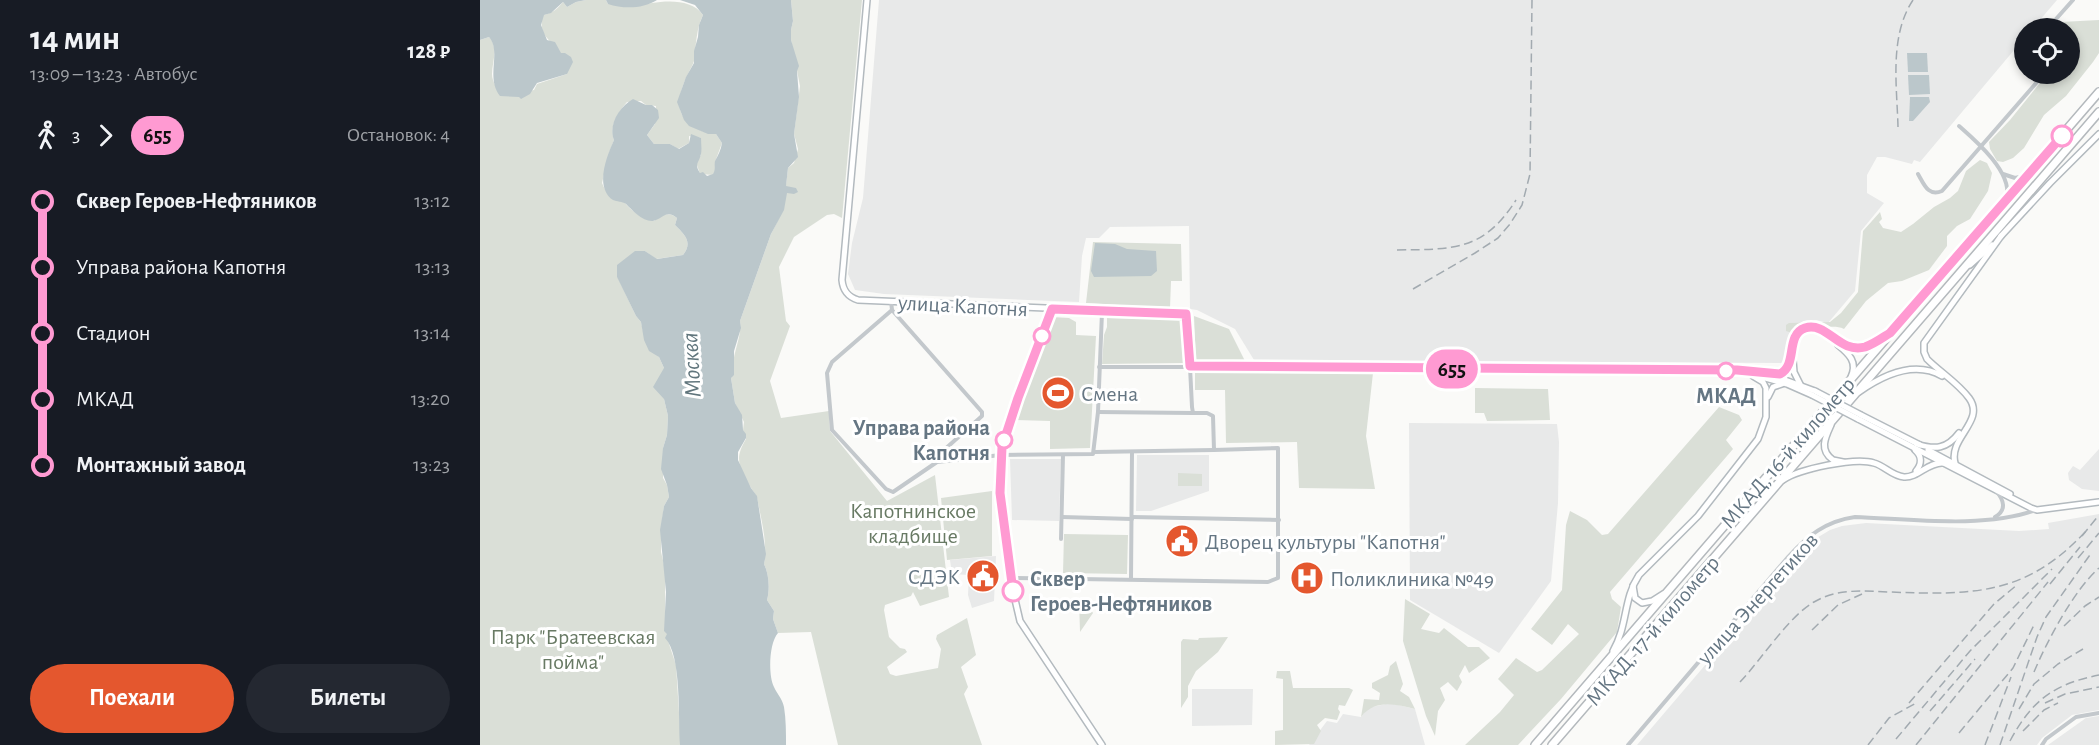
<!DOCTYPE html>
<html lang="ru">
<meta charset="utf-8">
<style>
:root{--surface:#171b24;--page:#242831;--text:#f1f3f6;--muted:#9ea1a6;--accent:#e4572e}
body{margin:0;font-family:"Alegreya Sans",sans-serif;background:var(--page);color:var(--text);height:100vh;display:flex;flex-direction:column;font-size:22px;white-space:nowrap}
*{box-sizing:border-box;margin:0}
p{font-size:20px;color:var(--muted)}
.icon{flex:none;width:33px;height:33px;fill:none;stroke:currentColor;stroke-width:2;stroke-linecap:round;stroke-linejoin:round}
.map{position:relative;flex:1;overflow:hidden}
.drawer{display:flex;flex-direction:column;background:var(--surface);width:480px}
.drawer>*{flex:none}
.badge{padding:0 12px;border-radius:20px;font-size:21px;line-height:39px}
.fabs{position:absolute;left:1534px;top:18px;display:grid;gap:12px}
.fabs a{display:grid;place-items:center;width:66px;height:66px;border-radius:50%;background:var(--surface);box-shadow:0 3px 9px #0003;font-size:30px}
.map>.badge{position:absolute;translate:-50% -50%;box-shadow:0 0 0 3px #fff}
.legs{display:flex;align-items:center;gap:9px;height:66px;padding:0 30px;font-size:20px}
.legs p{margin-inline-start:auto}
.overview{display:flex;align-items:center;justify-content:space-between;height:102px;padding:0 30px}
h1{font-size:33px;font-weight:600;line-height:45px}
.cta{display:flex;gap:12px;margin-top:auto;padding:12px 30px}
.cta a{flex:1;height:69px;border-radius:36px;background:var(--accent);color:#fff;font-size:24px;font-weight:600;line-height:69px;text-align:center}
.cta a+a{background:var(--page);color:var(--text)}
ul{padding:0 30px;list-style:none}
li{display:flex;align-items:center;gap:21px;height:66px;font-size:22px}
li i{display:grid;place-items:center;width:9px;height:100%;margin:0 8px;background:currentColor}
li i::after{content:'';width:15px;height:15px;margin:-8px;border:4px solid;border-radius:50%;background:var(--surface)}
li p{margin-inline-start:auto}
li:first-child i{background:linear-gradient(#0000 50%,currentColor 0)}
li:last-child i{background:linear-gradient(currentColor 50%,#0000 0)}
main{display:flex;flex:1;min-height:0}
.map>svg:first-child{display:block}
.built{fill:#e8e9e9}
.green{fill:#dadfd7}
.water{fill:#bbc7cb}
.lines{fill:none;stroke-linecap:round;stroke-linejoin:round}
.secondary-casing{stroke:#b3babf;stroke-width:8}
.highway-casing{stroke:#b4b9bd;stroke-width:10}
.street{stroke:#c3c8cc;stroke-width:4}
.secondary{stroke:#fff;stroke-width:5}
.highway{stroke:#fff;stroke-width:7}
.rail{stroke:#a2aab0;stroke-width:1.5;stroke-dasharray:9 4.5;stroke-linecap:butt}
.secondary-bridge-casing{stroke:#b3babf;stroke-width:8;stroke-linecap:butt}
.secondary-bridge{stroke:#fff;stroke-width:5}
.line-1-casing{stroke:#fff;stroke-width:14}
.line-1{stroke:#ff9ad2;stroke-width:9}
.stop-1-dot{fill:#fff;stroke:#ff9ad2;stroke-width:3}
.labels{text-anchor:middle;stroke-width:6;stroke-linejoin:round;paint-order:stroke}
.street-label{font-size:22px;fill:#657683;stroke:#fff}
.poi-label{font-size:22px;fill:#657683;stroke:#fff;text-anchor:start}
.stop-label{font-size:22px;font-weight:bold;fill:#657683;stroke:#fff}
.park-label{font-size:22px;fill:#687a64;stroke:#fff}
.water-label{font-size:24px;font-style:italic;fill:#60757c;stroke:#fff}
</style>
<main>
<section class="drawer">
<div class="overview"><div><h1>14 мин</h1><p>13:09 – 13:23 · Автобус</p></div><b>128 ₽</b></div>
<div class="legs"><svg class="icon" aria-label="walk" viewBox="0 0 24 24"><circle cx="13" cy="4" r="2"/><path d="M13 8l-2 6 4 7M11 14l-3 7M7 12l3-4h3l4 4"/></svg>3<svg class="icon" aria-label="forward" viewBox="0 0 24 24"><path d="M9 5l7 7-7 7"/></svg><b class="badge" style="background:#ff9ad2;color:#111">655</b><p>Остановок: 4</p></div>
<ul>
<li><i style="color:#ff9ad2"></i><b>Сквер Героев-Нефтяников</b><p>13:12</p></li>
<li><i style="color:#ff9ad2"></i><span>Управа района Капотня</span><p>13:13</p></li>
<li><i style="color:#ff9ad2"></i><span>Стадион</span><p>13:14</p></li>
<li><i style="color:#ff9ad2"></i><span>МКАД</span><p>13:20</p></li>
<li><i style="color:#ff9ad2"></i><b>Монтажный завод</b><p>13:23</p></li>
</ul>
<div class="cta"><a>Поехали</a><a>Билеты</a></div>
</section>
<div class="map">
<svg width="1619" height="745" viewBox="0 0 1619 745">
<rect width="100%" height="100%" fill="#fafaf8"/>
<g class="built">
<path d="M399,0H1577L1553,28H1545V37L1440,162L1434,160L1432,164L1405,157H1397L1387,175V193L1404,203L1381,231L1375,291L1348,323L1336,320L1316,324L1308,341L1304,363L774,360L755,329L717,310L710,309L709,226L630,227L619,238H606L602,256L599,302L404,294L375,290L368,274L372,243L383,198Z"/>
<path d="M929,423L1077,424L1079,442L1078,503L1071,581L1019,653L930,600Z"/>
<path d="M1619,449V491L1602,489L1589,480L1588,473L1593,466L1600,470Z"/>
<path d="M657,455H729V491L671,511H656Z"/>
<path d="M530,459H581L579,521L532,520Z"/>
<path d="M1619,514V710L1592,715L1562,738L1557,745H1157L1330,542L1350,530L1362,526L1386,523L1539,531L1569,529L1568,523Z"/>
<path d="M516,556L514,601L492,608L488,595L489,575L472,574L470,560Z"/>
<path d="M712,689H773L772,725L712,726Z"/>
<path d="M910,703L935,709L945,745H829L847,721L857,723L863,714L881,717L888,708Z"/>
<path d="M1619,716V745H1568L1606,718Z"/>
</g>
<g class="green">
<path d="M106,0H126L128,4C142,4 159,6 172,3C190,0 213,0 223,15C216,29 216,46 214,61C213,65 210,69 208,74C200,90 193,111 210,124C218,130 227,134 236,134L242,143L235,162V171L233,175L220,174L216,162L221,155V138L209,136V143L198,149L190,144H174L167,135L175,124L176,106L166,105L161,101L147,102C138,113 129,126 134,140L129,153L122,183C126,193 133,201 144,202C152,212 162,218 174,221C182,215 188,211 197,218L195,225C205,235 213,242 203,255L176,259L165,251L137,276L156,316L161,322L163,331L179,357L184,368V399L188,416L187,435L183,448V478L187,485L189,497L184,506L181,530V552L185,569V617L188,641L196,665L201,745H0V40L9,37C19,48 12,62 12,74C12,82 18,90 22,96L54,90L57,84L87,74C85,68 84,61 81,56C73,39 57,38 63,15C73,13 77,9 83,2L87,7L96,2Z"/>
<path d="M311,0H382L362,218L354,214L347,215L314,237L299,267L306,321L310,326L290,381L301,418L349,411L350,431L407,501L455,475L469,597L440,606L433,592L431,596L405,605L404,610L409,637L420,648L425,649L427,652L407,667L410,674L416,676L458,668L461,649L456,639L457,635L487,618L496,655L481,667L488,687L484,694L502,745H358L331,632L298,633L293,619L294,611L287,600C290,589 289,574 284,564C288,544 281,518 277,498C276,494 272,490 270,486C259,466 254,459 266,439L263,430L264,422L255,403L251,378C255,372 252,371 253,364C254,351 262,335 260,321L291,234L303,210L308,168L314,163L318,149L314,134L320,86L311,40V30L313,21Z"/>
<path d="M1619,20V53L1613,62L1586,96L1564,115L1544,148L1533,158L1523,162L1517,161L1510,149L1509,142L1530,120L1567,74H1590V28H1575L1581,22Z"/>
<path d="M1500,160L1507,163L1512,173L1508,191L1490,219L1477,226L1467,236V246L1449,270L1422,281L1408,283L1386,301L1364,329C1358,326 1352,327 1345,327C1331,326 1323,321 1312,333L1306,331V325L1309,323L1350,322L1361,313L1378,292L1383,231L1400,212L1402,219L1399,222L1403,228L1421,232L1433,224L1454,207L1470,198L1478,191L1486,171Z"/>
<path d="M613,242L701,244L702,281H691L690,308L606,303Z"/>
<path d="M714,316L749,329L766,363H716Z"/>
<path d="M571,317L589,318L596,322V335L616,336L610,448L570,449V421L532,420Z"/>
<path d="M627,318L702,319L703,363L622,364L624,335L627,327Z"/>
<path d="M715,371L893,373L886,436L895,489L819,488L817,442L746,443L745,390H715Z"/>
<path d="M995,388L1068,389L1070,420L1007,421L1004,413H995Z"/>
<path d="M1239,407L1259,415L1262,420L1246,440L1253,449L1130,592L1132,599L1141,607L1137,632L1081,699L1038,745H985L1020,712L1034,695L1018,679L1036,658L1057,672L1062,670L1099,634L1088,624L1072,645L1051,629L1082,590L1086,525L1090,511L1107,520L1122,535L1128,534Z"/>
<path d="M698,473L722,474V486H698Z"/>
<path d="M512,491V556L467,560L461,498Z"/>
<path d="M584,534L648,535L647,574L583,573Z"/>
<path d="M925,599L950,614L941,629L959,633L964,628L988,647H999L1010,658L989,673L985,665L979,676L982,682L977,691L968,682L960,688L965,700L958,711L955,736L946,716L923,641Z"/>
<path d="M599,600L607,604L613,613L600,632Z"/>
<path d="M748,637L738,652L716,671L708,686V697L701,708V642L703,639L718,640L719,638Z"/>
<path d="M916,661L923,684L920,691L929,697L935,709C915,704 895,699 881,717L884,699L899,700L900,693L892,688V683L908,675L910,666Z"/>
<path d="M797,671H810L813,688H869L873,690L865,706L859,705L858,709L860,712L857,720L845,718L837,725L841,731L834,744L795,745V731L803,730V679L796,678Z"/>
</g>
<g class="water">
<path d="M0,0H106L96,2L87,7L83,2L71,13L64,15L61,25L67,40L75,42L81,53H85L91,57L93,62L87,74L57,83L50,94L41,99L39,97L20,96C5,77 22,52 9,37L0,40Z"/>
<path d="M126,0H177C163,9 143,9 128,4Z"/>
<path d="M200,0H311L313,21L311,30V40L319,66L317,71L319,97L314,134L318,157L308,168L306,186L316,188L318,192L314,194L307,193L304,210L291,234L260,321L261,328L254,351V375L251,378L255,403L262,415L263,430L266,434V438L258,452V460L271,488L277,496L286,554L284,564C289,574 290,589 287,600L294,611L293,619L298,633C289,643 288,675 294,687C297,694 302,698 304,707C306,719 306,733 306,745H200C198,719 202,655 185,638L187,634L184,631L186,592L180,530L184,506L189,497L187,485L181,469L183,448L187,435L188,416L184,399L173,387L184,368L179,357L169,351L164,340L161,322L156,316L137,277V265L155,251H165L177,259L203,255C213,242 205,235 195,225L197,218C186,209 183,219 173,221C163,222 152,210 146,204C142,201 137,202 133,200C114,187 127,156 134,140C128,125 139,107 153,99L166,105H172L178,110L179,118L167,135L174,144H190L199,149L209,143L211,134L221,138C221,143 222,149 221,154C219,163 214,164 220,173L223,172L227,176L233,174C236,169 234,166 235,161C238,155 241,150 242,143L236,134H228L209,126L204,120L197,102L206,77L214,63V51L218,37L219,25L223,15L215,5Z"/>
<path d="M1427,53H1447L1448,72H1428Z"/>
<path d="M1428,75H1449L1450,94L1429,95Z"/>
<path d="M1430,97H1449L1450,102L1433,121H1429Z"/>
<path d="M615,243L635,244L647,249L676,251L677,271L671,276L614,277L611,271Z"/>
</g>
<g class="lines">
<defs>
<g id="secondary">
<path d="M387,0L362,280C363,291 368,297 378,300L706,314L710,367L1257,370L1300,374C1318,365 1305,338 1325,328C1348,324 1360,354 1385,347C1393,345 1400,340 1406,336"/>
<path d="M1521,236L1570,183L1619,134"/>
<path d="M1490,265L1512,245"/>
<path d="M572,309L533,412L522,447L521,493L525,542L530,578L540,621L622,745"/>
<path d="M1358,345C1369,354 1378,362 1371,377"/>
<path d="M1313,360L1314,372L1321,386"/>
<path d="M1278,376L1307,384L1332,395"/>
<path d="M1294,376L1335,391"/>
<path d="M1379,392C1403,375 1434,360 1462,376"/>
<path d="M1288,397L1293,387L1302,384"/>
<path d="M1381,415L1440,445"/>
<path d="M1378,419L1551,508L1557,510L1619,502"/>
<path d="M1351,425C1345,438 1339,450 1353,460L1363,462"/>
<path d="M1437,444C1455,450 1467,449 1479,433"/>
<path d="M1435,450C1442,456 1442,464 1436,471"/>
<path d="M1448,450L1530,494"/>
<path d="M1475,463C1468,438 1506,421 1489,398C1478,383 1460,372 1447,359L1444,352V343L1521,236"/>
<path d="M1303,480C1319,469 1375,457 1394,463C1405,466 1412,476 1424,477C1438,478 1448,462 1463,463"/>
<path d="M1153,586L1155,598L1162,603L1172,601L1183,594"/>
<path d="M1133,651C1148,625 1143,599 1159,575L1218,516L1278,439L1286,417V388L1283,382L1273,376"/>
</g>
<g id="highway">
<path d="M1055,745L1619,92"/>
<path d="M1072,745L1619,112"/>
</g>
</defs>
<use href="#secondary" class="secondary-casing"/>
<use href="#highway" class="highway-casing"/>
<g class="street">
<path d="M1568,28L1593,0"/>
<path d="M1479,126C1496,141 1531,171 1527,196"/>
<path d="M1438,174C1444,184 1448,197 1462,191L1564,74"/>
<path d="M1523,174L1535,178L1544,176"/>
<path d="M411,301L412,310L352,362L347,373L352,430L406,489L413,492L457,462L521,455L613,454L618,412L622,312"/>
<path d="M412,310L502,412V416L464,450L466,461"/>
<path d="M618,412L713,413"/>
<path d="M615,452L734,450"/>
<path d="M582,517L652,519"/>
<path d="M652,517L799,520"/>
<path d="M1515,517C1527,510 1524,500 1516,491"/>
<path d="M581,539L583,455"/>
<path d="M530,578L788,582L798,578V448L734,450L733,416L727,413H713L712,407L710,367H619"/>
<path d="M651,579L652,452"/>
<path d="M1148,745L1308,557C1327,536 1346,521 1375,517C1430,519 1504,529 1556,510"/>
<path d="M1562,745L1566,739L1596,717L1619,713"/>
</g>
<use href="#secondary" class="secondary"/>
<use href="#highway" class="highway"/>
<g class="rail">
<path d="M1418,127C1417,86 1409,36 1433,0"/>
<path d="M917,250C972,249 1003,252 1036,200"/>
<path d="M933,289L995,253L1018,238L1030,224L1042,205L1050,174L1052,0"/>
<path d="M1602,536L1619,515"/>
<path d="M1598,558L1619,533"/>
<path d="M1570,584L1600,547"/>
<path d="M1584,626L1605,606L1619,597"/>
<path d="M1332,630L1358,605L1382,594"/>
<path d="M1554,672C1567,641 1594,590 1619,568"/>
<path d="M1260,682C1281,660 1309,616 1334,602C1358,588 1384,591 1410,592C1492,595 1546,596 1606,531"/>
<path d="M1429,703L1514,604L1538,584"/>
<path d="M1565,703L1585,694L1619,687"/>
<path d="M1539,709L1554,684L1578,664L1603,649"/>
<path d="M1450,711L1495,659"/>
<path d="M1543,731L1564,710L1578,703"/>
<path d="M1479,733L1533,668L1554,625"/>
<path d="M1416,739L1490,651L1572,569"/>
<path d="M1530,741C1552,700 1574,684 1619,675"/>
<path d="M1388,745L1409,718L1438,702"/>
<path d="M1436,745L1568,582"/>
<path d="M1505,745L1531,677"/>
<path d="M1520,745L1557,637L1566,617L1612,552"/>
</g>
<defs>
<g id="secondary-bridge">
<path d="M1335,391L1381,415"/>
<path d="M1332,395L1378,419"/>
</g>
</defs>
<use href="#secondary-bridge" class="secondary-bridge-casing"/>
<use href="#secondary-bridge" class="secondary-bridge"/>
</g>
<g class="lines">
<defs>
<path id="line-1" d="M533,591L520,493L522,447L538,398L572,309L706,314L710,366L1257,370L1300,374C1318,365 1305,335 1325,328C1347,321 1359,354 1385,347C1394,344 1402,338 1410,333L1582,136"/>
</defs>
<use href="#line-1" class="line-1-casing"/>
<use href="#line-1" class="line-1"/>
</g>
<defs>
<symbol id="stadium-disc" viewBox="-11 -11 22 22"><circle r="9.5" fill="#e4572e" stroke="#fff"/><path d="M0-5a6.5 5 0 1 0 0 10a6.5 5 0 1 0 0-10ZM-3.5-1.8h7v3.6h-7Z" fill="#fff"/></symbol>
<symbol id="civic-disc" viewBox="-11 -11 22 22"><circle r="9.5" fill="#e4572e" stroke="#fff"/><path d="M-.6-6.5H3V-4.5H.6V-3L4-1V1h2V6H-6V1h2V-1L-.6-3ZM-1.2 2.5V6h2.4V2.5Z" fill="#fff"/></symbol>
<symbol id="hospital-disc" viewBox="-11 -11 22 22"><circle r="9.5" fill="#e4572e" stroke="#fff"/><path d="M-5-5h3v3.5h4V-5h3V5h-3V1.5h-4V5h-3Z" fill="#fff"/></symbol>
</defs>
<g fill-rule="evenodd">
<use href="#stadium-disc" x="559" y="374" width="38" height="38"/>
<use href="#civic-disc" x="683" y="522" width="38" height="38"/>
<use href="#civic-disc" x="484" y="557" width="38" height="38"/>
<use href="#hospital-disc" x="808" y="559" width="38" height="38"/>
</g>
<g class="stop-1-dot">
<circle cx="1582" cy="136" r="10"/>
<circle cx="562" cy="336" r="8"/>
<circle cx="1246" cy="371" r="8"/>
<circle cx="524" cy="440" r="8"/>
<circle cx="533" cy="591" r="10"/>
</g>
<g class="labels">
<g class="street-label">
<text transform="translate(483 305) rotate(3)" y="8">улица Капотня</text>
<text transform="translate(1307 452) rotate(-49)" y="8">МКАД, 16-й километр</text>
<text transform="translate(1277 598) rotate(-48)" y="8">улица Энергетиков</text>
<text transform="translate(1172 630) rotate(-49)" y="8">МКАД, 17-й километр</text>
</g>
<g class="poi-label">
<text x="601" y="401">Смена</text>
<text x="725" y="549">Дворец культуры "Капотня"</text>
<text x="480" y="584" text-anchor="end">СДЭК</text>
<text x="850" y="586">Поликлиника №49</text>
</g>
<g class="stop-label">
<text x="1246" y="403">МКАД</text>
<text x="510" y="435" text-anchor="end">Управа района<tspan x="510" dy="25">Капотня</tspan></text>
<text x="550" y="586" text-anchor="start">Сквер<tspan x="550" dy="25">Героев-Нефтяников</tspan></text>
</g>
<g class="park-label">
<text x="433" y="518">Капотнинское<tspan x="433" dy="25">кладбище</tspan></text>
<text x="93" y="644">Парк "Братеевская<tspan x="93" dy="25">пойма"</tspan></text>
</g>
<g class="water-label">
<text transform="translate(211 365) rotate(-93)" y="8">Москва</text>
</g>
</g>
</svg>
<div class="fabs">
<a><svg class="icon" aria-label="locate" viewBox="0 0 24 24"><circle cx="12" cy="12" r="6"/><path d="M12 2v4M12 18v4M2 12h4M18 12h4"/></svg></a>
</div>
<b class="badge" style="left:972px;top:369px;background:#ff9ad2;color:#111">655</b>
</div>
</main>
